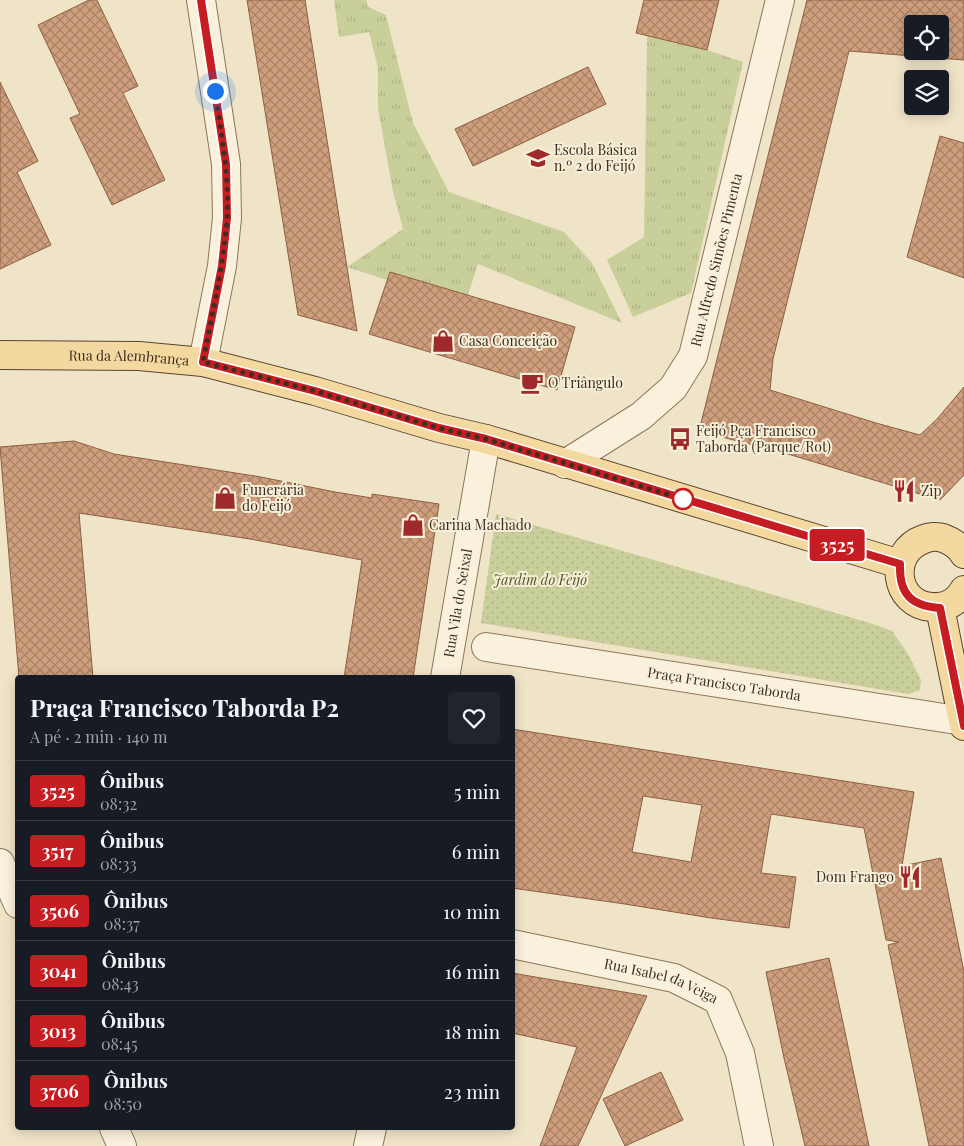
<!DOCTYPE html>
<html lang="pt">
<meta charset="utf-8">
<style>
:root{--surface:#171b24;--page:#20242c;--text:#f1f3f6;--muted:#9ea1a6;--line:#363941}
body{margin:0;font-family:"Playfair Display",serif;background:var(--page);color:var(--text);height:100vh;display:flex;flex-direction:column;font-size:19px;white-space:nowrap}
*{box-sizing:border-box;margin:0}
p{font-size:16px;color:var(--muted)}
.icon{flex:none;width:28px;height:28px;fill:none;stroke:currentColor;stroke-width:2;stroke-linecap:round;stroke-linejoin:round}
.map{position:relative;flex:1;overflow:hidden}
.side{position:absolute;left:15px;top:675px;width:500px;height:455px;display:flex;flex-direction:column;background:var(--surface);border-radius:5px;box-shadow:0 2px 12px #0003}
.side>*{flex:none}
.badge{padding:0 10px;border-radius:4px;font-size:18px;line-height:32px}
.buttons{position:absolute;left:904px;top:15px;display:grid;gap:10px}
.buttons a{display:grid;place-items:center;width:45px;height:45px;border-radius:5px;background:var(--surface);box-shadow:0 2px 12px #0003;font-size:25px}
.you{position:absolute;width:25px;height:25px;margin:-12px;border:4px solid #fff;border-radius:50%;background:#1a73e8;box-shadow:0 0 0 8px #1a73e833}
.map>.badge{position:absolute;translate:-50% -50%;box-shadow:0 0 0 2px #fff}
.round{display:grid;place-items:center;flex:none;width:52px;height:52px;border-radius:5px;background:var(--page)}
.overview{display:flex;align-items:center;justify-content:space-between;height:85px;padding:0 15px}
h1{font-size:24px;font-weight:700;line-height:38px}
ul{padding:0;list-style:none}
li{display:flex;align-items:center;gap:15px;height:60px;padding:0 15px;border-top:1px solid var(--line)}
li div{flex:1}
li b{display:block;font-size:19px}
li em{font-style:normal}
li .badge{min-width:55px;font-weight:700;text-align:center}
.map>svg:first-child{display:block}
.grass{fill:url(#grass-tufts)}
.park{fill:url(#park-dots)}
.building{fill:url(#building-cross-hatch);stroke:#8d5f41;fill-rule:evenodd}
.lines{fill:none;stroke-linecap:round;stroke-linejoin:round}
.minor-casing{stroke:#8d765c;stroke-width:30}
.major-casing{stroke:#5b4430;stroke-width:30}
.minor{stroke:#faf1dc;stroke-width:28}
.major{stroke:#f3d9a0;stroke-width:28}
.line-casing{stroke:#fff;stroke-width:11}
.line{stroke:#c61d23;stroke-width:8}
.walk{stroke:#3d2e20;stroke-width:5;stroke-dasharray:0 9}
.stop-dot{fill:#fff;stroke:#c61d23;stroke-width:2.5}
.labels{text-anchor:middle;stroke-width:4;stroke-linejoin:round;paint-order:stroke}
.poi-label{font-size:14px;fill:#3d2e20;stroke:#f7eed8;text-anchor:start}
.street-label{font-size:14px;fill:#3d2e20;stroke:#f7eed8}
.park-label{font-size:14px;font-style:italic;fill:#4d5a26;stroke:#f7eed8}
</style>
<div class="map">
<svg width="964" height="1146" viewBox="0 0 964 1146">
<defs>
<pattern id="grass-tufts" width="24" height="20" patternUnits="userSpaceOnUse" patternTransform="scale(1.25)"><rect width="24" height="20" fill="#c9cf9b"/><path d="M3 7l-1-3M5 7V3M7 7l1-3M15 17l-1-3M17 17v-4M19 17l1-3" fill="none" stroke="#aeb285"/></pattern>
<pattern id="park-dots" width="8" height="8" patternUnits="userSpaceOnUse" patternTransform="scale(1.25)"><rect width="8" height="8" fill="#c9cf9b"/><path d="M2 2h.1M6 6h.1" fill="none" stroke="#aeb285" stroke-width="1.8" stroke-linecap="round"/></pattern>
<pattern id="building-cross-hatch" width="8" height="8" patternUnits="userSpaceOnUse" patternTransform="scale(1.25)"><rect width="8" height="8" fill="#cf9f7d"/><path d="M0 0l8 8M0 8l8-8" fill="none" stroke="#a98266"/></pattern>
</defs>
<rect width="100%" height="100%" fill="#f0e4c8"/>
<g class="grass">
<path d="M334,0H366L368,7L386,15L413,123L449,192L564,232L592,263L622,323L478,264L468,295L390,272L387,280L347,267L403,229L393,192L384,142L378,108V68L369,32L339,37Z"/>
<path d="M647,36L707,50L743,62L691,293L633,317L607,260L644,237Z"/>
</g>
<path class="park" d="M496,514L870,623L892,631L908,654L921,680L920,690L908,694L481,623Z"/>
<g class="building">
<path d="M89,0H97L138,86L123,93L165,180L112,205L70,118L80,114L38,25Z"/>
<path d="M247,0H305L357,331L298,315Z"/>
<path d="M644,0H719L707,50L636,33Z"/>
<path d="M807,0H964V60L849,51L773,359L770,390L876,423L920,435L937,419L964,387V475L940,500L788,454L699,431ZM912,24H940V51H912Z"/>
<path d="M588,67L606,104L473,166L455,129Z"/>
<path d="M0,82L38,161L17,172L51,245L0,269Z"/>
<path d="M940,136L964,143V278L907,257Z"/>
<path d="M390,272L575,327L557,390L369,334Z"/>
<path d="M74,441L114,454L261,477L335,492L372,498V494L439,504L413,678H344L362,560L250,539L79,513L93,678H19L0,447Z"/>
<path d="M512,729L914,792L902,866L941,858L964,972V1146H929L888,945L899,942L886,940L864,828L771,814L761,873L796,877L789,928L711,918L625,904L512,888ZM643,796L702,805L691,862L632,852Z"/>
<path d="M829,958L842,1018L869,1146H805L784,1058L766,972Z"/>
<path d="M512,973L647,996L578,1146H540L577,1047L512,1033Z"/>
<path d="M661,1072L683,1120L625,1146L603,1099Z"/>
</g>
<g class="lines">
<defs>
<g id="minor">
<path d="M201,0L226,164L227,218L222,266L203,362"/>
<path id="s1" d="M565,464L641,416L673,388L693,356L780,0"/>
<path id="s2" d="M486,647L963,721"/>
<path id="s3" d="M445,678L486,439"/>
<path d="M0,863L18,904"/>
<path id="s4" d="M512,944L674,978L718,1000L740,1053L759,1146"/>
<path d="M114,1128L122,1146"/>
<path d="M368,1146L372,1128"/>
</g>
<g id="major">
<path id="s5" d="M0,355L139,356L203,362L315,391L439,428L486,439L900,564"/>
<path d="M964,554C959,545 951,541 943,538C937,536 929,537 924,539C887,552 894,605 932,607C945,608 957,603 964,590"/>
<path d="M940,608L964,726"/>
</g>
</defs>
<use href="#minor" class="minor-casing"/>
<use href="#major" class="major-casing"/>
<use href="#minor" class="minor"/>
<use href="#major" class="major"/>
</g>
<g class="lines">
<defs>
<path id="line" d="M201,0L226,164L227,218L222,266L203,362L315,391L439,428L486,439L900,564C899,594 911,606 940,608L964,726"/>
</defs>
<use href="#line" class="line-casing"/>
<use href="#line" class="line"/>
<path class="walk" d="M215,91C221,133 230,177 227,220C223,268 212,315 203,362L315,391L439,428L486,439L683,499"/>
</g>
<defs>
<symbol id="school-bare" viewBox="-9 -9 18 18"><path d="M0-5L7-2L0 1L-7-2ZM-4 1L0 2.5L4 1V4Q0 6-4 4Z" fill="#9e2a2b" stroke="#f7eed8" stroke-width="2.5" paint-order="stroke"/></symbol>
<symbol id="shop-bare" viewBox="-9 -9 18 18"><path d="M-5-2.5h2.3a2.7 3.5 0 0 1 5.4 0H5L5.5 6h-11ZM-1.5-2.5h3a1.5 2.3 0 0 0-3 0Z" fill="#9e2a2b" stroke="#f7eed8" stroke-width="2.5" paint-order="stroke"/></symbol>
<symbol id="cafe-bare" viewBox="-9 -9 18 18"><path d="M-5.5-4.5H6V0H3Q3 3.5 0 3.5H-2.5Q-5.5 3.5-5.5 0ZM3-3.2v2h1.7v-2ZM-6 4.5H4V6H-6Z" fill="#9e2a2b" stroke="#f7eed8" stroke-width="2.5" paint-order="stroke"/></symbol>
<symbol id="bus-bare" viewBox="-9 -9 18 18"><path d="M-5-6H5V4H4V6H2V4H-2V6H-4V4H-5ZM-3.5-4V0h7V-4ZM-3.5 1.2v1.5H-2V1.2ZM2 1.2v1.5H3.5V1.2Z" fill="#9e2a2b" stroke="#f7eed8" stroke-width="2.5" paint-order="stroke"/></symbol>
<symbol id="restaurant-bare" viewBox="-9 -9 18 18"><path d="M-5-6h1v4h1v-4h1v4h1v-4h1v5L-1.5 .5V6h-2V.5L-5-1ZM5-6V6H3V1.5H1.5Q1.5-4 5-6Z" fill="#9e2a2b" stroke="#f7eed8" stroke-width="2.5" paint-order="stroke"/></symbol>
</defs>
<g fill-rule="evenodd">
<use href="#school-bare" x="522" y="142" width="32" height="32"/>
<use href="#shop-bare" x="427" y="325" width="32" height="32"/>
<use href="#cafe-bare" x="516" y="367" width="32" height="32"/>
<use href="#bus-bare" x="664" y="423" width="32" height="32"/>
<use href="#restaurant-bare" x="888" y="475" width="32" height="32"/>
<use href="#shop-bare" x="209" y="482" width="32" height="32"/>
<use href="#shop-bare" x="397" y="509" width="32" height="32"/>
<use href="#restaurant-bare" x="894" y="861" width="32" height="32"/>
</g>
<circle class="stop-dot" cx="683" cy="499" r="10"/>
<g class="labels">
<g class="poi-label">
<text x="554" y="155">Escola Básica<tspan x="554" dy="16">n.º 2 do Feijó</tspan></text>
<text x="459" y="346">Casa Conceição</text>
<text x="548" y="388">O Triângulo</text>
<text x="696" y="436">Feijó Pça Francisco<tspan x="696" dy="16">Taborda (Parque/Rot)</tspan></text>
<text x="242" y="495">Funerária<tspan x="242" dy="16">do Feijó</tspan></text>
<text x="921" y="496">Zip</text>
<text x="429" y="530">Carina Machado</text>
<text x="894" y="882" text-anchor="end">Dom Frango</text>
</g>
<g class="street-label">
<text dy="5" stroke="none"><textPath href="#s1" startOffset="269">Rua Alfredo Simões Pimenta</textPath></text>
<text dy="5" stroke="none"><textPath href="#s5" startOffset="129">Rua da Alembrança</textPath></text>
<text dy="5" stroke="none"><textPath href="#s3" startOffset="76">Rua Vila do Seixal</textPath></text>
<text dy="5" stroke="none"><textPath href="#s2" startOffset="241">Praça Francisco Taborda</textPath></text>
<text dy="5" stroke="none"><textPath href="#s4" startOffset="154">Rua Isabel da Veiga</textPath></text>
</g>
<g class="park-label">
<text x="540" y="585">Jardim do Feijó</text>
</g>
</g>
</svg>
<div class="buttons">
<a><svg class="icon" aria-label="locate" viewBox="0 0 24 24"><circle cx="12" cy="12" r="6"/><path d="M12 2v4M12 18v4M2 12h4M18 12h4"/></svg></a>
<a><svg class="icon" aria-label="layers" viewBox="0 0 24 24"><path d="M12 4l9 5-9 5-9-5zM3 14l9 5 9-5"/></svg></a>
</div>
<div class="you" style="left:215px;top:91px"></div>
<b class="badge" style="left:837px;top:545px;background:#c61d23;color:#fff">3525</b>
<section class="side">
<div class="overview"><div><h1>Praça Francisco Taborda P2</h1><p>A pé · 2 min · 140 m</p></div><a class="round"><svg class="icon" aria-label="heart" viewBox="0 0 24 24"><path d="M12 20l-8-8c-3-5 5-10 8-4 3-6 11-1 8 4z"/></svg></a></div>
<ul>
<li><span class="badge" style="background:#c61d23;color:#fff">3525</span><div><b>Ônibus</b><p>08:32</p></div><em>5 min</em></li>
<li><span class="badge" style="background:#c61d23;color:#fff">3517</span><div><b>Ônibus</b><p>08:33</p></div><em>6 min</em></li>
<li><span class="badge" style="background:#c61d23;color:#fff">3506</span><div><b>Ônibus</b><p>08:37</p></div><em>10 min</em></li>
<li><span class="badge" style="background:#c61d23;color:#fff">3041</span><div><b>Ônibus</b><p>08:43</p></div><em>16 min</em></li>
<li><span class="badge" style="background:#c61d23;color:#fff">3013</span><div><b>Ônibus</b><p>08:45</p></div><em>18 min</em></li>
<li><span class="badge" style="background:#c61d23;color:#fff">3706</span><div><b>Ônibus</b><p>08:50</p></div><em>23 min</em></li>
</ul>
</section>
</div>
